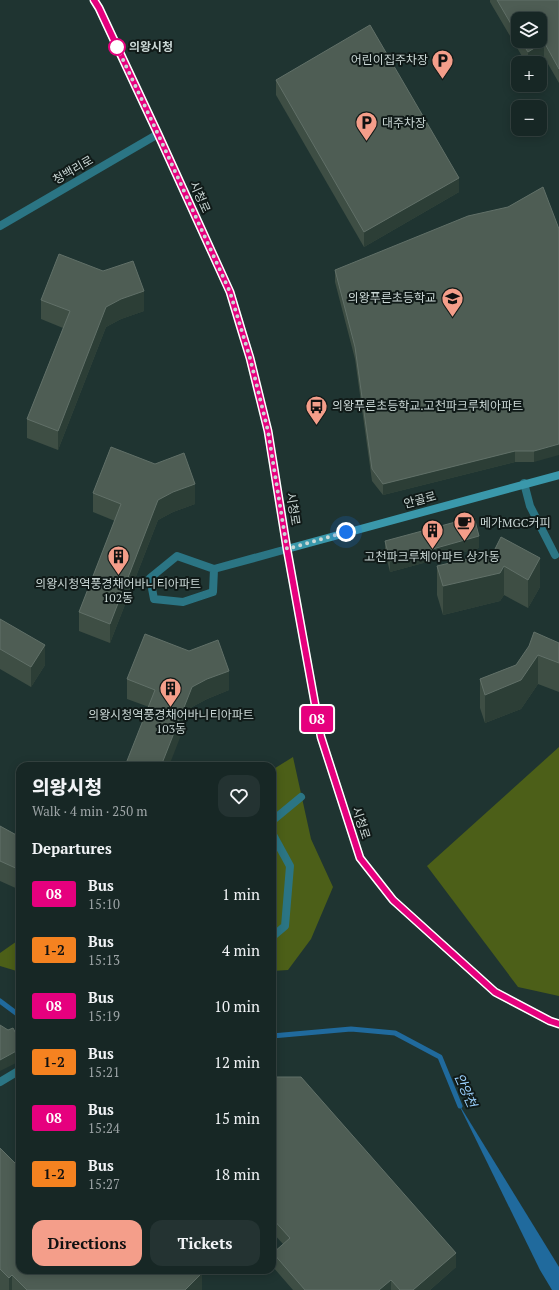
<!DOCTYPE html>
<meta charset="utf-8">
<style>
:root{--surface:#172725;--page:#243332;--text:#f1f3f6;--muted:#9ea5a7;--line:#364442;--accent:#f49e8a}
body{margin:0;font-family:"PT Serif","Noto Sans KR",serif;background:var(--page);color:var(--text);height:100vh;display:flex;flex-direction:column;font-size:15px;white-space:nowrap}
*{box-sizing:border-box;margin:0}
p{font-size:13px;color:var(--muted)}
.icon{flex:none;width:22px;height:22px;fill:none;stroke:currentColor;stroke-width:2;stroke-linecap:round;stroke-linejoin:round}
.map{position:relative;flex:1;overflow:hidden}
.panel{position:absolute;left:16px;top:762px;width:260px;height:512px;display:flex;flex-direction:column;background:var(--surface);border-radius:12px;box-shadow:0 2px 10px #0003,0 0 0 1px var(--line)}
.panel>*{flex:none}
.badge{padding:0 8px;border-radius:3px;font-size:14px;line-height:26px}
.controls{position:absolute;left:511px;top:12px;display:grid;gap:8px}
.controls a{display:grid;place-items:center;width:36px;height:36px;border-radius:8px;background:var(--surface);box-shadow:0 2px 10px #0003,0 0 0 1px var(--line);font-size:20px}
.you{position:absolute;width:20px;height:20px;margin:-10px;border:3px solid #fff;border-radius:50%;background:#1a73e8;box-shadow:0 0 0 6px #1a73e833}
.map>.badge{position:absolute;translate:-50% -50%;box-shadow:0 0 0 2px #fff}
h2{padding:0 16px;font-size:15px;line-height:36px}
.round{display:grid;place-items:center;flex:none;width:42px;height:42px;border-radius:12px;background:var(--page)}
.overview{display:flex;align-items:center;justify-content:space-between;height:68px;padding:0 16px}
h1{font-size:19px;font-weight:800;line-height:30px}
.action{display:flex;gap:8px;margin-top:auto;padding:8px 16px}
.action a{flex:1;height:46px;border-radius:12px;background:var(--accent);color:#111;font-size:16px;font-weight:800;line-height:46px;text-align:center}
.action a+a{background:var(--page);color:var(--text)}
ul{padding:0;list-style:none}
li{display:flex;align-items:center;gap:12px;height:56px;padding:0 16px}
li div{flex:1}
li b{display:block;font-size:15px}
li em{font-style:normal}
li .badge{min-width:44px;font-weight:700;text-align:center}
.map>svg:first-child{display:block}
.green{fill:#4c5f18}
.water{fill:#206a9d}
.lines{fill:none;stroke-linecap:round;stroke-linejoin:round}
.stream{stroke:#206a9d;stroke-width:5}
.street{stroke:#2b7584;stroke-width:8}
.secondary{stroke:#3a98ab;stroke-width:8}
.wall{fill:#3e4e44;fill-rule:evenodd}
.shaded-wall{fill:#2c3e36}
.building{fill:#4e5d54;stroke:#617068}
.line-casing{stroke:#fff;stroke-width:9}
.line{stroke:#e6007e;stroke-width:6}
.walk{stroke:#cad7d5;stroke-width:4;stroke-dasharray:0 7.2}
.stop-dot{fill:#fff;stroke:#e6007e;stroke-width:2}
.labels{text-anchor:middle;stroke-width:4;stroke-linejoin:round;paint-order:stroke}
.stop-label{font-size:12px;font-weight:bold;fill:#cad7d5;stroke:#101a18;text-anchor:start}
.poi-label{font-size:12px;fill:#cad7d5;stroke:#101a18;text-anchor:start}
.street-label{font-size:12px;fill:#cad7d5;stroke:#101a18}
.water-label{font-size:13px;font-style:italic;fill:#98cdf8;stroke:#101a18}
</style>
<div class="map">
<svg width="559" height="1290" viewBox="0 0 559 1290">
<rect width="100%" height="100%" fill="#1f3431"/>
<g class="green">
<path d="M559,747V996L518,987L427,866Z"/>
<path d="M293,757L311,839L333,887L311,939L288,970L272,971V770Z"/>
<path d="M20,939V972L0,966V953Z"/>
</g>
<path class="water" d="M457,1101L559,1267V1290H552L540,1270Z"/>
<g class="lines">
<g class="stream">
<path d="M0,1001L20,1016"/>
<path d="M272,1036L351,1029L395,1033L440,1057L460,1106"/>
</g>
<g class="street">
<path d="M0,226L158,134"/>
<path d="M524,483L530,506L555,555"/>
<path d="M214,569L213,592L183,602L154,599L150,578L177,556L214,569L287,549"/>
<path d="M272,821L301,797"/>
<path d="M272,833L290,866L285,926L272,937"/>
<path d="M0,1082L20,1070"/>
</g>
<g class="secondary">
<path d="M94,0L99,8L158,134L230,292L250,358L268,431L287,549L321,737L360,858L393,900L495,992L550,1021L559,1024"/>
<path d="M287,549L559,475"/>
</g>
</g>
<g class="wall">
<path d="M490,0H559V83L544,57L534,63H526L490,2ZM518,19L540,41H518Z"/>
<path d="M276,80L459,192L364,247L276,95Z"/>
<path d="M543,187L534,462H515L383,495L372,481L355,359L335,282V270L508,207Z"/>
<path d="M41,300L144,311L121,319L106,327L58,450L27,438V419L63,328L41,319Z"/>
<path d="M93,493L195,504L173,512L158,520L110,643L79,631V612L115,521L93,512Z"/>
<path d="M501,537L540,587L528,608L504,595L500,601L443,615L437,595V566L489,561Z"/>
<path d="M385,541L479,548L390,572L385,552Z"/>
<path d="M0,619L45,665L31,687L0,669Z"/>
<path d="M559,643V692L538,684L521,709L485,723L480,708V679L516,665Z"/>
<path d="M127,679L229,690L207,699L192,707H149L127,699Z"/>
<path d="M0,826L20,837V890L0,881Z"/>
<path d="M272,1077L456,1267L430,1290H293L273,1267V1253L283,1244L272,1232Z"/>
<path d="M0,1148L20,1270L202,1290H0Z"/>
</g>
<g class="shaded-wall">
<path d="M544,42V57L534,63H528V52Z"/>
<path d="M459,178V192L364,247V232Z"/>
<path d="M144,291V311L121,319L106,327L58,450V431L106,307L121,299Z"/>
<path d="M559,444V455L534,462V451Z"/>
<path d="M515,451V462L383,495V484Z"/>
<path d="M195,484V504L173,512L158,520L110,643V624L158,500L173,492Z"/>
<path d="M479,536V548L390,572V561Z"/>
<path d="M540,558V587L528,608V580Z"/>
<path d="M504,566V595L500,601L443,615V586Z"/>
<path d="M45,645V665L31,687V667Z"/>
<path d="M538,655V684L521,709L485,723V695Z"/>
<path d="M229,671V690L207,699L192,707L169,766H161L192,687L207,679Z"/>
<path d="M20,1049V1061L0,1071V1060Z"/>
<path d="M456,1253V1267L430,1290H413Z"/>
<path d="M202,1273V1290H185Z"/>
<path d="M12,1275V1290H9V1278Z"/>
<path d="M391,1280V1290H379Z"/>
</g>
<g class="building">
<path d="M497,0H559V69L544,42L528,52L521,41H540V19H518V36Z"/>
<path d="M370,25L459,178L364,232L276,80Z"/>
<path d="M543,187L559,229V444L534,451H515L383,484L372,469L355,347L335,270L468,216L508,207Z"/>
<path d="M59,254L103,271L133,261L144,291L121,299L106,307L58,431L27,419L70,311L41,300Z"/>
<path d="M111,447L155,464L184,453L195,484L173,492L158,500L110,624L79,612L121,504L93,493Z"/>
<path d="M474,517L479,536L390,561L385,541Z"/>
<path d="M501,537L540,558L528,580L504,566L500,573L443,586L437,566L488,554L489,561Z"/>
<path d="M0,619L45,645L31,667L0,649Z"/>
<path d="M534,632L559,643V663L538,655L521,680L485,695L480,679L516,665L529,646Z"/>
<path d="M145,634L189,651L218,640L229,671L207,679L192,687L161,766H125L155,690L127,679Z"/>
<path d="M0,826L20,837V870L0,861Z"/>
<path d="M0,1025L8,1030L13,1028L20,1041V1049L0,1060Z"/>
<path d="M272,1077H301L456,1253L413,1290H400L391,1280L379,1290H305L273,1253L290,1238L272,1218Z"/>
<path d="M0,1148L20,1168V1270H199L202,1273L185,1290H27L12,1275L9,1278L0,1269Z"/>
</g>
<g class="lines">
<defs>
<path id="line" d="M94,0L99,8L158,134L230,292L242,332L250,358L268,431L287,549L321,737L360,858L393,900L495,992L550,1021L559,1024"/>
</defs>
<use href="#line" class="line-casing"/>
<use href="#line" class="line"/>
<path class="walk" d="M117,47L158,134L230,292L250,358L268,431L287,549L346,532"/>
</g>
<defs>
<symbol id="parking-pin" viewBox="-11 -11 22 30"><path d="M0 17L-7.5 6A9.5 9.5 0 1 1 7.5 6Z" fill="#f49e8a" stroke="#101a18"/><path d="M-3.5-5.5H1a3.5 3.5 0 0 1 0 7H-1V5.5H-3.5ZM-1-3.4V-.6H.8a1.4 1.4 0 0 0 0-2.8Z" fill="#111"/></symbol>
<symbol id="school-pin" viewBox="-11 -11 22 30"><path d="M0 17L-7.5 6A9.5 9.5 0 1 1 7.5 6Z" fill="#f49e8a" stroke="#101a18"/><path d="M0-5L7-2L0 1L-7-2ZM-4 1L0 2.5L4 1V4Q0 6-4 4Z" fill="#111"/></symbol>
<symbol id="bus-pin" viewBox="-11 -11 22 30"><path d="M0 17L-7.5 6A9.5 9.5 0 1 1 7.5 6Z" fill="#f49e8a" stroke="#101a18"/><path d="M-5-6H5V4H4V6H2V4H-2V6H-4V4H-5ZM-3.5-4V0h7V-4ZM-3.5 1.2v1.5H-2V1.2ZM2 1.2v1.5H3.5V1.2Z" fill="#111"/></symbol>
<symbol id="cafe-pin" viewBox="-11 -11 22 30"><path d="M0 17L-7.5 6A9.5 9.5 0 1 1 7.5 6Z" fill="#f49e8a" stroke="#101a18"/><path d="M-5.5-4.5H6V0H3Q3 3.5 0 3.5H-2.5Q-5.5 3.5-5.5 0ZM3-3.2v2h1.7v-2ZM-6 4.5H4V6H-6Z" fill="#111"/></symbol>
<symbol id="building-pin" viewBox="-11 -11 22 30"><path d="M0 17L-7.5 6A9.5 9.5 0 1 1 7.5 6Z" fill="#f49e8a" stroke="#101a18"/><path d="M-4-6H4V6H1V3H-1V6H-4ZM-2.5-4.3h1.7v1.8h-1.7ZM.8-4.3h1.7v1.8H.8ZM-2.5-1h1.7V.8h-1.7ZM.8-1h1.7V.8H.8Z" fill="#111"/></symbol>
</defs>
<g fill-rule="evenodd">
<use href="#parking-pin" x="430" y="48" width="25" height="34"/>
<use href="#parking-pin" x="354" y="110" width="25" height="34"/>
<use href="#school-pin" x="440" y="286" width="25" height="34"/>
<use href="#bus-pin" x="304" y="394" width="25" height="34"/>
<use href="#cafe-pin" x="452" y="510" width="25" height="34"/>
<use href="#building-pin" x="420" y="518" width="25" height="34"/>
<use href="#building-pin" x="106" y="544" width="25" height="34"/>
<use href="#building-pin" x="158" y="676" width="25" height="34"/>
</g>
<circle class="stop-dot" cx="117" cy="47" r="8"/>
<g class="labels">
<g class="stop-label">
<text x="129" y="51">의왕시청</text>
</g>
<g class="poi-label">
<text x="428" y="64" text-anchor="end">어린이집주차장</text>
<text x="382" y="127">대주차장</text>
<text x="436" y="302" text-anchor="end">의왕푸른초등학교</text>
<text x="332" y="410">의왕푸른초등학교.고천파크루체아파트</text>
<text x="480" y="527">메가MGC커피</text>
<text x="432" y="561" text-anchor="middle">고천파크루체아파트 상가동</text>
<text x="118" y="588" text-anchor="middle">의왕시청역풍경채어바니티아파트<tspan x="118" dy="14">102동</tspan></text>
<text x="171" y="719" text-anchor="middle">의왕시청역풍경채어바니티아파트<tspan x="171" dy="14">103동</tspan></text>
</g>
<g class="street-label">
<text transform="translate(73 170) rotate(-30)" y="4">청백리로</text>
<text transform="translate(200 197) rotate(66)" y="4">시청로</text>
<text transform="translate(420 500) rotate(-15)" y="4">안골로</text>
<text transform="translate(293 509) rotate(81)" y="4">시청로</text>
<text transform="translate(361 823) rotate(72)" y="4">시청로</text>
</g>
<g class="water-label">
<text transform="translate(466 1090) rotate(66)" y="5">안양천</text>
</g>
</g>
</svg>
<div class="controls">
<a><svg class="icon" aria-label="layers" viewBox="0 0 24 24"><path d="M12 4l9 5-9 5-9-5zM3 14l9 5 9-5"/></svg></a>
<a>+</a>
<a>−</a>
</div>
<div class="you" style="left:346px;top:532px"></div>
<b class="badge" style="left:317px;top:719px;background:#e6007e;color:#fff">08</b>
<section class="panel">
<div class="overview"><div><h1>의왕시청</h1><p>Walk · 4 min · 250 m</p></div><a class="round"><svg class="icon" aria-label="heart" viewBox="0 0 24 24"><path d="M12 20l-8-8c-3-5 5-10 8-4 3-6 11-1 8 4z"/></svg></a></div>
<h2>Departures</h2>
<ul>
<li><span class="badge" style="background:#e6007e;color:#fff">08</span><div><b>Bus</b><p>15:10</p></div><em>1 min</em></li>
<li><span class="badge" style="background:#f58220;color:#111">1-2</span><div><b>Bus</b><p>15:13</p></div><em>4 min</em></li>
<li><span class="badge" style="background:#e6007e;color:#fff">08</span><div><b>Bus</b><p>15:19</p></div><em>10 min</em></li>
<li><span class="badge" style="background:#f58220;color:#111">1-2</span><div><b>Bus</b><p>15:21</p></div><em>12 min</em></li>
<li><span class="badge" style="background:#e6007e;color:#fff">08</span><div><b>Bus</b><p>15:24</p></div><em>15 min</em></li>
<li><span class="badge" style="background:#f58220;color:#111">1-2</span><div><b>Bus</b><p>15:27</p></div><em>18 min</em></li>
</ul>
<div class="action"><a>Directions</a><a>Tickets</a></div>
</section>
</div>
